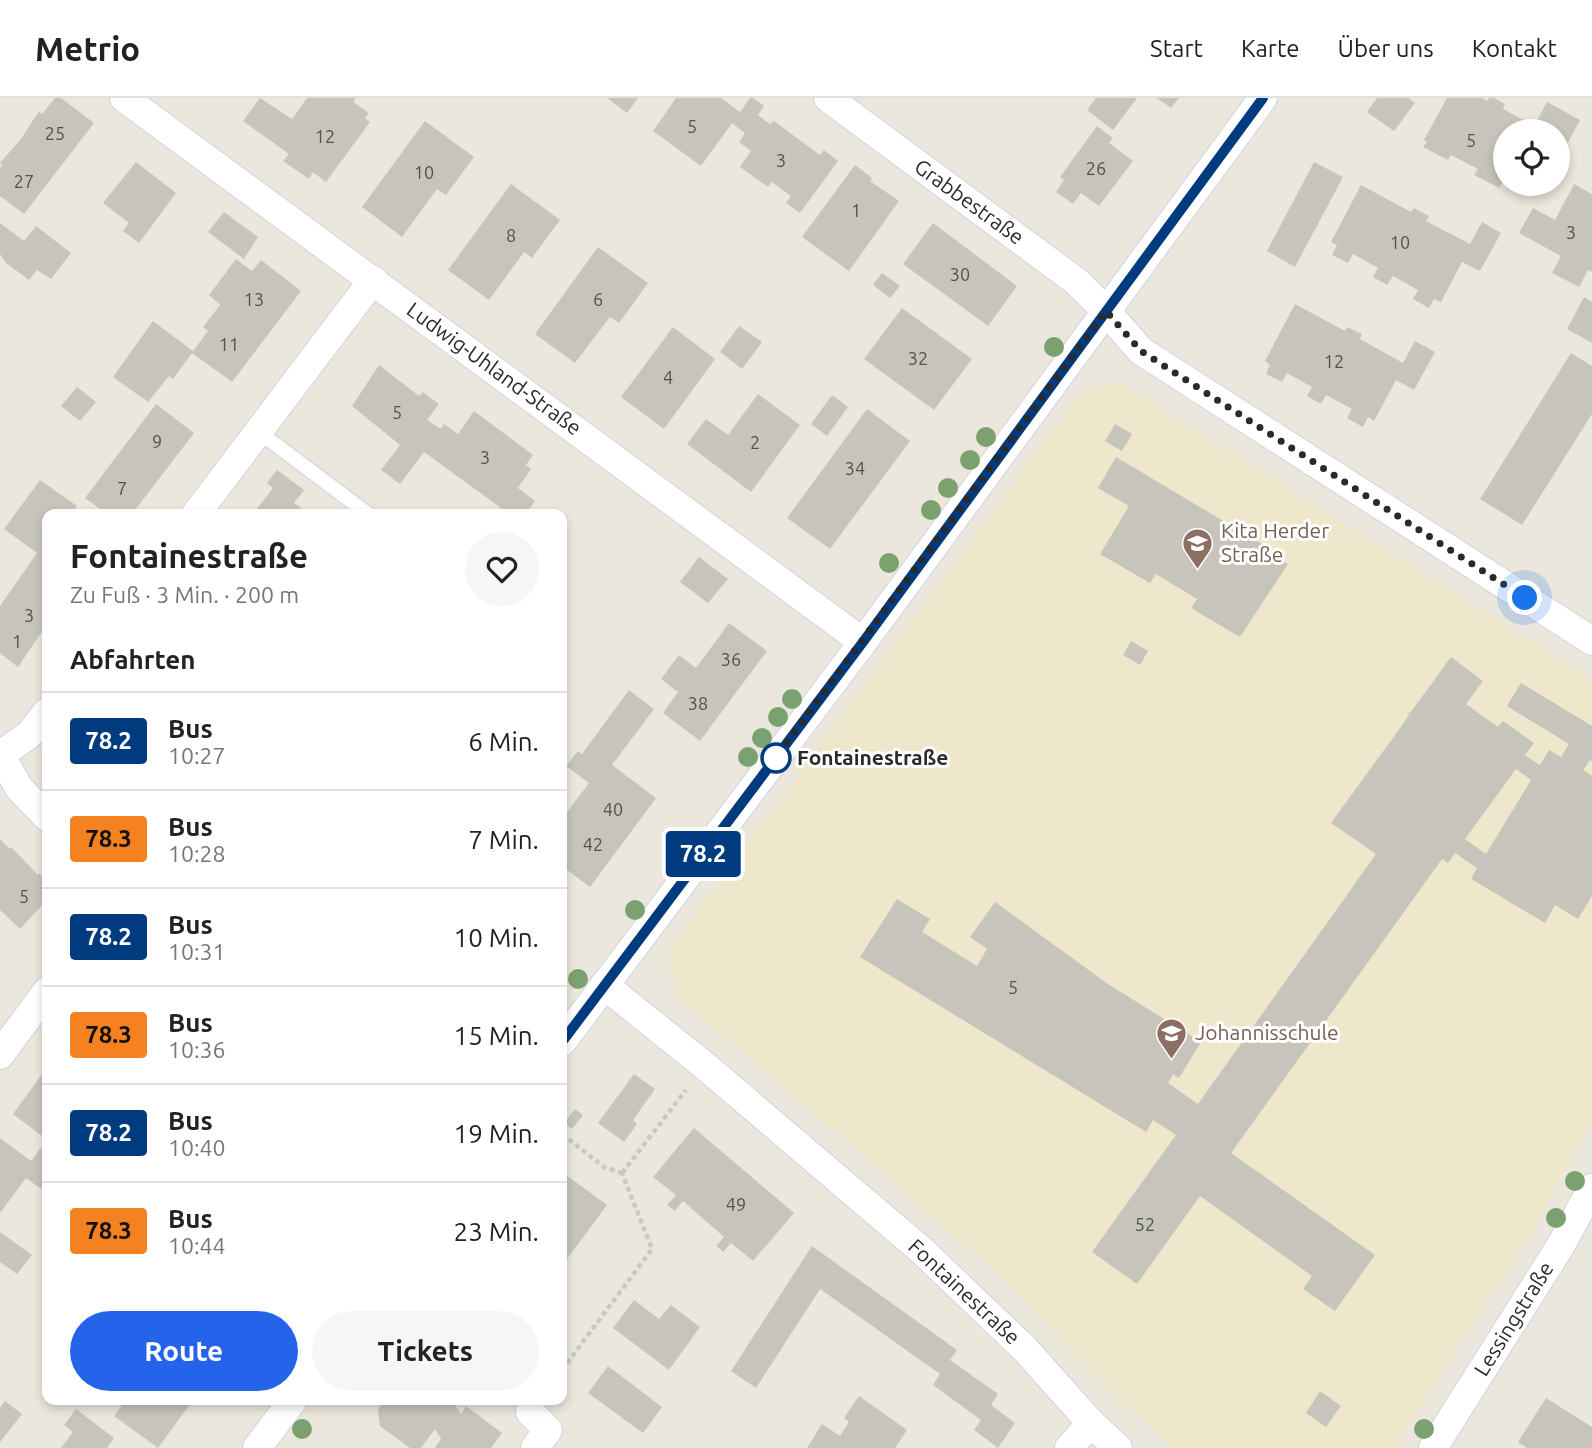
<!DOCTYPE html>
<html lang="de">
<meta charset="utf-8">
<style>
:root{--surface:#fff;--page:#f6f6f6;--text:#222;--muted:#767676;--line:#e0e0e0;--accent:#2563eb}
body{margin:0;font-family:Ubuntu,sans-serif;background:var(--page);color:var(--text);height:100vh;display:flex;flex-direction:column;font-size:26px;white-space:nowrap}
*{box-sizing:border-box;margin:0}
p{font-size:23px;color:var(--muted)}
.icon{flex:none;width:38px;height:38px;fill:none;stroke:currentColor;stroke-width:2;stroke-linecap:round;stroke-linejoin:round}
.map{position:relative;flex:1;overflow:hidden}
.side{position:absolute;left:42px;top:411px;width:525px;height:896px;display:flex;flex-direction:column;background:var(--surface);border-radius:14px;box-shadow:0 4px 10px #0003}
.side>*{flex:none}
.badge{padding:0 14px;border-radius:5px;font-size:24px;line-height:46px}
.controls{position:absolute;left:1493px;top:21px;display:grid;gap:14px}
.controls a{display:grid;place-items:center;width:77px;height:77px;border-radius:50%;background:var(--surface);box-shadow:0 4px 10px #0003;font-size:35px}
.you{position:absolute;width:35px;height:35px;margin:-18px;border:5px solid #fff;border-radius:50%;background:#1a73e8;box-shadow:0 0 0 10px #1a73e833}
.map>.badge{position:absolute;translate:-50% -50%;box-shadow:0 0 0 4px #fff}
h2{padding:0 28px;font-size:26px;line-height:63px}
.round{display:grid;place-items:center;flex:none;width:74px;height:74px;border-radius:37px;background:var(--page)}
.summary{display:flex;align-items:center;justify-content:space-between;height:119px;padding:0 28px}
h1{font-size:33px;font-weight:700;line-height:52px}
.button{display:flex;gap:14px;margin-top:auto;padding:14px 28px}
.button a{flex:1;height:80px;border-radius:42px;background:var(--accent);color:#fff;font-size:28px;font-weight:700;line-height:80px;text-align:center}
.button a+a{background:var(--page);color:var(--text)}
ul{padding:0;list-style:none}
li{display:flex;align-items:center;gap:21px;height:98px;padding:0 28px;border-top:2px solid var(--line)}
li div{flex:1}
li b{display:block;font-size:26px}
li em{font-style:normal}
li .badge{min-width:77px;font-weight:700;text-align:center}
header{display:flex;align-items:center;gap:42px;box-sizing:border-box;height:98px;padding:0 35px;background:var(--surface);border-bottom:2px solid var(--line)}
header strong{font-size:33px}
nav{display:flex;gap:38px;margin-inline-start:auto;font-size:24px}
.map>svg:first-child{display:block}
.education{fill:#eee7cb}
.building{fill:#c7c5bb;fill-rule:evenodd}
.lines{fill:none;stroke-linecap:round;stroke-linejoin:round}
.lane-casing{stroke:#d1d2e3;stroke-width:16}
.street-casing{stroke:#d1d2e3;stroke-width:30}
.path{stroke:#c8c8c8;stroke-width:4.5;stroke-dasharray:5 3.5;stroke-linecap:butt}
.lane{stroke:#fff;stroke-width:14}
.street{stroke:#fff;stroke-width:28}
.tree{fill:#7ca171}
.line-casing{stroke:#fff;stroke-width:16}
.line{stroke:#003b80;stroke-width:10}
.walk{stroke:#2a2a2a;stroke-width:7;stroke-dasharray:0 12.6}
.stop-dot{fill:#fff;stroke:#003b80;stroke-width:3.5}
.labels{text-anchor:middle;stroke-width:6;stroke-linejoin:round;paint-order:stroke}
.number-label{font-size:18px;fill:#51514e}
.street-label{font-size:21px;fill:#2a2a2a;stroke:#fff}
.education-label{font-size:21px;fill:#785e54;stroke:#fff;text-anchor:start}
.stop-label{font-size:21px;font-weight:bold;fill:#2a2a2a;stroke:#fff;text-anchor:start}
</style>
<header>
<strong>Metrio</strong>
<nav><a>Start</a><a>Karte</a><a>Über uns</a><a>Kontakt</a></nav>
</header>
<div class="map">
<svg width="1592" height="1350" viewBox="0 0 1592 1350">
<rect width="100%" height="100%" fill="#ece7dc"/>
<path class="education" d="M1121,285L1592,582V1021L1532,1134L1394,1350H1173L1121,1304L995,1174L854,1049L681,902L670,872V851L1081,294Z"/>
<g class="building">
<path d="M55,0H61L94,25L24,116L0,98V70L2,67L0,65L21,41L39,13L42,16Z"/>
<path d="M260,0L292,21L307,0H356L353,4L369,15L365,20L370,24L326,84L313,74L309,81L283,63L289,56L243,23Z"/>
<path d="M607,0H638L627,15Z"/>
<path d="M676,0H721L740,14L750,0H753L764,8L758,17L770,26L774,23L820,57L824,52L838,63L800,115L786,105L791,98L772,84L768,89L740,69L751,53L739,44L745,35L732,25L701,68L653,33Z"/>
<path d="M1096,0H1137L1113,32L1087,12Z"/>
<path d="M1157,0H1179L1171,10Z"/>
<path d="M1377,0H1408L1415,5L1394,33L1367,14Z"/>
<path d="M1447,0H1482L1488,3L1489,0H1494L1505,6L1503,11L1534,28L1547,4L1580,22L1560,60L1558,59V33H1505V86L1502,85L1499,90L1474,77L1478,71L1451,57L1448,62L1423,49L1427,44L1424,42Z"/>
<path d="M425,23L474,59L446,97L437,91L402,139L362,109Z"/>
<path d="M1097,28L1113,40L1109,45L1133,63L1099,108L1081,95L1073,106L1056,94L1064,82L1060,79Z"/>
<path d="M136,64L176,95L139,145L123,133L129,125L103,105Z"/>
<path d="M1314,64L1343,79L1295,169L1267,153Z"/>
<path d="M855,67L872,80L870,83L899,103L849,173L802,139Z"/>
<path d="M511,86L560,122L532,160L524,154L489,202L448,172Z"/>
<path d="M1574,86L1592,96V174L1588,172L1579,189L1552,175L1561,158L1519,135L1533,110L1555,122Z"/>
<path d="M1361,87L1411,114L1414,110L1429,118L1426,123L1470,146L1482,124L1501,135L1480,173L1462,164L1441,204L1434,201L1429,210L1413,201L1418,192L1393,178L1387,187L1373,179L1378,170L1353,156L1348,165L1332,157L1337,147L1331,144Z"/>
<path d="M224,114L258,139L244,161L208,134Z"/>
<path d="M0,125L24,143L36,128L71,155L51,181L37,172L29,182L6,165L0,156Z"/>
<path d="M933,125L1017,188L988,228L903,166Z"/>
<path d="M598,149L648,185L619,225L610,219L575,265L535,236Z"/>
<path d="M236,161L252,173L261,162L301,193L232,284L192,255L173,281L169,278L148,304L113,279L153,223L193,253L208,233L203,229L220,207L209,197Z"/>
<path d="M882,175L900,188L890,200L873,187Z"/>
<path d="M1584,199L1592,204V245L1567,231Z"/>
<path d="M1295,206L1345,233L1347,229L1362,236L1360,241L1403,265L1415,243L1435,254L1414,292L1396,282L1374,323L1368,319L1363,329L1347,320L1352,311L1326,297L1321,306L1307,298L1312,289L1287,275L1282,284L1266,276L1270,267L1265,263Z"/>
<path d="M902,210L972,261L934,312L864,261Z"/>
<path d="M739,228L762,244L742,271L720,254Z"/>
<path d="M673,229L715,261L664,331L621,299Z"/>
<path d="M1571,255L1592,268V316L1522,427L1480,401Z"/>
<path d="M379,267L419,298L423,294L439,306L427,322L441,331L444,326L458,336L474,313L533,357L526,367L531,371L518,390L535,403L526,416H496L501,410L424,354L400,386L381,372L400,347L352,308Z"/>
<path d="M77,289L96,304L80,323L61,308Z"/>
<path d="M758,296L800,327L751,394L687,346L706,321L728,337Z"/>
<path d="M832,297L848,309L827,338L811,326Z"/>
<path d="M156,306L194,335L132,416H107L85,400Z"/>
<path d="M867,311L910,343L830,451L787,420Z"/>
<path d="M1115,326L1132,336L1122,353L1105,343Z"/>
<path d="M1116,359L1272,452L1271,455L1288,466L1240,539L1191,510L1197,501L1156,476L1150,485L1100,456L1129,408L1098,390Z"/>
<path d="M277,372L304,392L294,405L309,416H253L273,390L267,385Z"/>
<path d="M40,382L77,408L71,416H47V448L43,454L47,457V526L18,569L0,555V508L37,455L4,431Z"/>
<path d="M699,459L728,481L708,505L680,484Z"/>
<path d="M729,525L767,553L700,643L663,615L678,594L661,581L679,557L696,570Z"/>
<path d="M1131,543L1148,553L1140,567L1123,557Z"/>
<path d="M1451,559L1483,583L1466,606L1498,629L1503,623L1534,645L1525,657L1540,667L1549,652L1561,659L1569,646L1507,608L1521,585L1592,628V664L1590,662L1583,672L1592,678V798L1578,821L1555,807L1545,825L1471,781L1477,770L1455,755L1448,765L1442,761L1231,1055L1375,1157L1335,1213L1303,1191L1312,1178L1200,1098L1137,1186L1092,1154L1176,1037L1153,1022L1146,1034L860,859L897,801L930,821L922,834L977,868L987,851L970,839L995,804L1108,886L1201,944L1179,980L1173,976L1168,985L1198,1006L1376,756L1331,725L1400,630L1409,617L1407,615H1410ZM1516,671L1531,682L1486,756L1465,741Z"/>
<path d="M629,592L654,611L612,667L656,700L590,789L562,768V721L589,685L566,668L578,653L582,656Z"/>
<path d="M0,741L10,751L11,749L38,777L39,775L47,783V802L20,831L0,812Z"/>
<path d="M45,972L47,973V1030L42,1038L13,1016Z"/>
<path d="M634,976L655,991L633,1022L637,1026L624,1044L598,1025Z"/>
<path d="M575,1011L583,1017L572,1031L564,1025Z"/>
<path d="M694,1030L794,1115L753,1163L731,1145L723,1154L720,1151L716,1148L724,1139L683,1103L675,1113L667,1107L676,1097L653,1079Z"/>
<path d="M0,1040L31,1063L47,1042V1095L26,1080L0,1115Z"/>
<path d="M562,1074L607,1107L567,1161L562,1157Z"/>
<path d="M0,1134L32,1157L17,1176L0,1164Z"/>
<path d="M812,1148L957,1252L950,1262L998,1296L991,1307L1015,1325L998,1350L974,1332L981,1322L933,1287L940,1276L820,1191L756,1290L731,1273Z"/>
<path d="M634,1202L659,1221L671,1207L700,1229L669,1272L613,1230Z"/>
<path d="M608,1268L662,1309L643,1335L588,1295Z"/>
<path d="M1320,1293L1341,1308L1326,1329L1306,1315Z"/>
<path d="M859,1298L907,1332L895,1350H807L822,1326L840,1338L849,1324L844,1320Z"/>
<path d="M1546,1300L1592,1329V1350H1527L1518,1344Z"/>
<path d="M126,1302H193L158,1350L114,1318Z"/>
<path d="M381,1302H456L454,1305L461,1316L466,1308L502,1335L491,1350H435L441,1341L435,1331L421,1350H410L380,1328L378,1315Z"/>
<path d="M5,1303L22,1316L0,1344V1310Z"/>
<path d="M76,1311L114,1340L107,1350H61L73,1334L64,1327Z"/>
</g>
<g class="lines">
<defs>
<path id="lane" d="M259,334L368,416"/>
<g id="street">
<path d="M124,0L863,544"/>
<path d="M828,0L1077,184L1106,213L1141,253L1592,543"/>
<path d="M196,416L373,182"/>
<path d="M0,656L19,690L47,719"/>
<path d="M0,657L30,636L47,614"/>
<path d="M604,887L705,968L920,1151L1025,1251L1091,1325L1118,1350"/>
<path d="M562,944L863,544L1263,0"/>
<path d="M0,957L47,893"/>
<path d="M530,1314L548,1332L535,1350"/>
<path d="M257,1350L293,1302"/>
<path d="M1069,1350L1091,1325"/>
<path d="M1433,1350L1561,1147L1592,1090"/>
</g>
</defs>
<use href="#lane" class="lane-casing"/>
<use href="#street" class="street-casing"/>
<g class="path">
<path d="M562,1036L604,1069L622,1075"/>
<path d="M622,1075L686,992"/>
<path d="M562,1272L652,1151L622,1075"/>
</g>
<use href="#lane" class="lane"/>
<use href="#street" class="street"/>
</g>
<g class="tree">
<circle cx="1054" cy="249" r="10"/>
<circle cx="986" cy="339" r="10"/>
<circle cx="970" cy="362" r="10"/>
<circle cx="948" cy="390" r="10"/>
<circle cx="931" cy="412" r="10"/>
<circle cx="889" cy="465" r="10"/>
<circle cx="792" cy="601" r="10"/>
<circle cx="778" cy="619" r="10"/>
<circle cx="762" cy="640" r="10"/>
<circle cx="748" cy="659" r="10"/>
<circle cx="635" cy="812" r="10"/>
<circle cx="578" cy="881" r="10"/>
<circle cx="1575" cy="1083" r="10"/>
<circle cx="1556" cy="1120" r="10"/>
<circle cx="302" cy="1331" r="10"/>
<circle cx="1424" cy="1331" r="10"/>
</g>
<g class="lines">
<defs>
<path id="line" d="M562,944L863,544L1263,0"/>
</defs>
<use href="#line" class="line-casing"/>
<use href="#line" class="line"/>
<path class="walk" d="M776,660L770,667L1106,213L1141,253L1525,500"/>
</g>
<defs>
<symbol id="school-pin" viewBox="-11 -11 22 30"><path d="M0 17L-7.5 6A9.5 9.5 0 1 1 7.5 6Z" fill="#8d6e63" stroke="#fff"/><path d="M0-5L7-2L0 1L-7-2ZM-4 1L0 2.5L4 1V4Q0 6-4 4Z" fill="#fff"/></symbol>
</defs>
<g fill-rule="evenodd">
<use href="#school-pin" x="1180" y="428" width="35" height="47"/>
<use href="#school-pin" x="1154" y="918" width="35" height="47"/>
</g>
<circle class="stop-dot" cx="776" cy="660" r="14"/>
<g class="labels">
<g class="number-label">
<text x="692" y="35">5</text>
<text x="55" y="42">25</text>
<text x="325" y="45">12</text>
<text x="1471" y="49">5</text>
<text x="781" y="69">3</text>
<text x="1096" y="77">26</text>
<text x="424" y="81">10</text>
<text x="24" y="90">27</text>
<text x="856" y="119">1</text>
<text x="1571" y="141">3</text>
<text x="511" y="144">8</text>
<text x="1400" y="151">10</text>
<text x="960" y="183">30</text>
<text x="254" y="208">13</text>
<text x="598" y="208">6</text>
<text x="229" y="253">11</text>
<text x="918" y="267">32</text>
<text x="1334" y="270">12</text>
<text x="668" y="286">4</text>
<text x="397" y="321">5</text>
<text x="157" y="350">9</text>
<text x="755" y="351">2</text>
<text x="485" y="366">3</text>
<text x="855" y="377">34</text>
<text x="122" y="397">7</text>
<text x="29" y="524">3</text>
<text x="17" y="550">1</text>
<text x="731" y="568">36</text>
<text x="698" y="612">38</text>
<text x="613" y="718">40</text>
<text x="593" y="753">42</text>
<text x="24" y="805">5</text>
<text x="1013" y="896">5</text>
<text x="736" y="1113">49</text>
<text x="1145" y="1133">52</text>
</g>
<g class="street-label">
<text transform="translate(969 104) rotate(36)" y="7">Grabbestraße</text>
<text transform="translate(494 271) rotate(36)" y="7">Ludwig-Uhland-Straße</text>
<text transform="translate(964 1194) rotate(43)" y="7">Fontainestraße</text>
<text transform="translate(1514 1221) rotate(-58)" y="7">Lessingstraße</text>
</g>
<g class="education-label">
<text x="1221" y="440">Kita Herder<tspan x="1221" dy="24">Straße</tspan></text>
<text x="1195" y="942">Johannisschule</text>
</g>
<g class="stop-label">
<text x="797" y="667">Fontainestraße</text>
</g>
</g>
</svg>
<div class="controls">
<a><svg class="icon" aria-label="locate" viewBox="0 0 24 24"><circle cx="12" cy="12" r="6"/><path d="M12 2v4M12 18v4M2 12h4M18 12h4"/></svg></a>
</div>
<div class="you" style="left:1525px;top:500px"></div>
<b class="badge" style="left:703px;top:756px;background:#003b80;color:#fff">78.2</b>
<section class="side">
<div class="summary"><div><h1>Fontainestraße</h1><p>Zu Fuß · 3 Min. · 200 m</p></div><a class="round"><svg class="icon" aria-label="heart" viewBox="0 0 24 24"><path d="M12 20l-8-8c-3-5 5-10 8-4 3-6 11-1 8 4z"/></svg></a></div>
<h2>Abfahrten</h2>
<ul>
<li><span class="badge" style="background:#003b80;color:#fff">78.2</span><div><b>Bus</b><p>10:27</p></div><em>6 Min.</em></li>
<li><span class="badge" style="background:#f58220;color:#111">78.3</span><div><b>Bus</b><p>10:28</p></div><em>7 Min.</em></li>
<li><span class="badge" style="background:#003b80;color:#fff">78.2</span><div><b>Bus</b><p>10:31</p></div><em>10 Min.</em></li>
<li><span class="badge" style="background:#f58220;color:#111">78.3</span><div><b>Bus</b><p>10:36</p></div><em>15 Min.</em></li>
<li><span class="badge" style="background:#003b80;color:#fff">78.2</span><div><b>Bus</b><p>10:40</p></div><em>19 Min.</em></li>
<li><span class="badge" style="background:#f58220;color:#111">78.3</span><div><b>Bus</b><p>10:44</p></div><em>23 Min.</em></li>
</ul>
<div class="button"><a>Route</a><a>Tickets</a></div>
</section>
</div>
